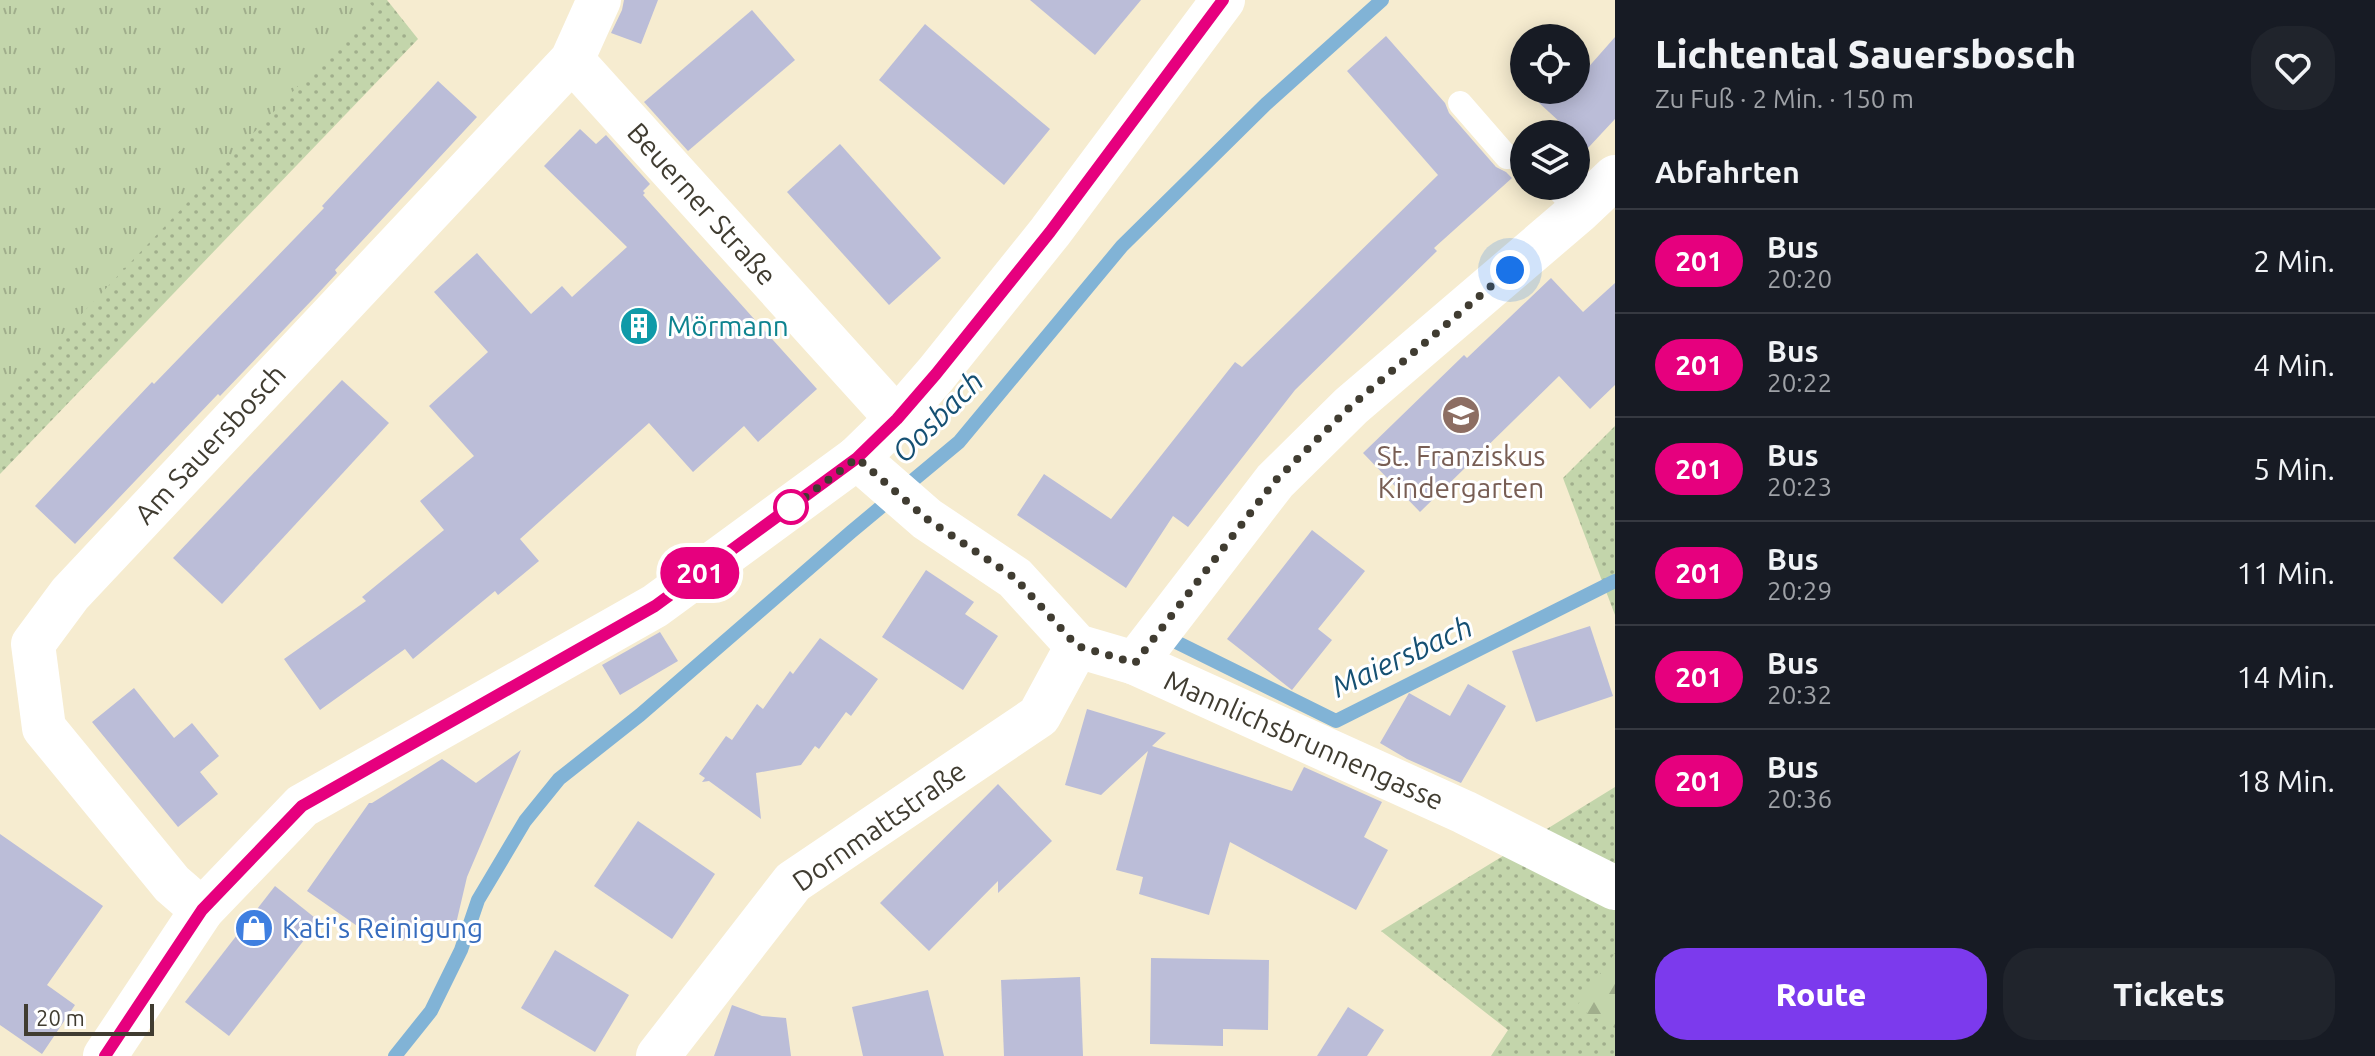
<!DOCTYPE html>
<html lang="de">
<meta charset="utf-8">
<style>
:root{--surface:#171b24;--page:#20242c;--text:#f1f3f6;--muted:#9ea1a6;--line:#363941;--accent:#7c3aed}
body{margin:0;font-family:Ubuntu,sans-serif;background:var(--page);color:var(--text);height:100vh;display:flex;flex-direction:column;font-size:30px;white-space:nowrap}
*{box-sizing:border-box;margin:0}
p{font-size:26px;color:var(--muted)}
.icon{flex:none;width:44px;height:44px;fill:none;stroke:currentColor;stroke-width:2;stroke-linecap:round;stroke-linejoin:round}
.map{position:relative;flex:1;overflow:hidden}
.drawer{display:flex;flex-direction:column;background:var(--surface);width:760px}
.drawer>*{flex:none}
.badge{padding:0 16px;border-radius:26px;font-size:28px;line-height:52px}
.controls{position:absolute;left:1510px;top:24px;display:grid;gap:16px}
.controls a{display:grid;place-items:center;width:80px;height:80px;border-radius:50%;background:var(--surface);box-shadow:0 4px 20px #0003;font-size:40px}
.scale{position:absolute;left:24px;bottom:20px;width:130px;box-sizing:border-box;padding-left:8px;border:4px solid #403c31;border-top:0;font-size:22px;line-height:28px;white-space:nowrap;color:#403c31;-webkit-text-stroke:6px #fff;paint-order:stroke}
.you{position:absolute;width:40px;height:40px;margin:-20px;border:6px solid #fff;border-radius:50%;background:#1a73e8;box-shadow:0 0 0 12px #1a73e833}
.map>.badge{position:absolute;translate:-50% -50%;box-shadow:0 0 0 4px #fff}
h2{padding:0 40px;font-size:30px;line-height:72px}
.round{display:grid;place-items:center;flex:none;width:84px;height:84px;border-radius:32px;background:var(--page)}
.head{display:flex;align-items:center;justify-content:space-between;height:136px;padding:0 40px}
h1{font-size:38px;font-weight:800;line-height:60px}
.primary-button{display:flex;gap:16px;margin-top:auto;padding:16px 40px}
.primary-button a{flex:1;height:92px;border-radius:32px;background:var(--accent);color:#fff;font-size:32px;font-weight:800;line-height:92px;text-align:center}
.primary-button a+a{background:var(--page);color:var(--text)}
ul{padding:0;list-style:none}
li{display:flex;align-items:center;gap:24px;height:104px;padding:0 40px;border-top:2px solid var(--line)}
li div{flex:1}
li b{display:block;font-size:30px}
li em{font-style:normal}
li .badge{min-width:88px;font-weight:700;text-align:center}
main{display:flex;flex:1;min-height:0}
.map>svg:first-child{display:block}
.grass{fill:url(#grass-dots)}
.forest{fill:url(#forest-firs)}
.park{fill:url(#park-tufts)}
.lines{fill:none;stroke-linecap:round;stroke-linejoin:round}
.stream{stroke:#81b3d6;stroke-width:14}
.building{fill:#bbbdd8}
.lane{stroke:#fff;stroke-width:24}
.street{stroke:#fff;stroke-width:44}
.secondary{stroke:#fff;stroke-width:44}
.line-casing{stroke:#fff;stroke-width:18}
.line{stroke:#e6007e;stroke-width:12}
.walk{stroke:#403c31;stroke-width:8;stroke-dasharray:0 14.4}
.stop-dot{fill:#fff;stroke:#e6007e;stroke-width:4}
.labels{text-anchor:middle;stroke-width:6;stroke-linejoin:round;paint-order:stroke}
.street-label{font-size:28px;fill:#403c31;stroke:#fff}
.culture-label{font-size:28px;fill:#0d838f;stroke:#fff;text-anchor:start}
.education-label{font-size:28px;fill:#785e54;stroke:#fff}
.shop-label{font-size:28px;fill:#366cbe;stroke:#fff;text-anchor:start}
.water-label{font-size:30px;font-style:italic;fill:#155073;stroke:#fff}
</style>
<main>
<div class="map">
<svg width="1615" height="1056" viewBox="0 0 1615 1056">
<defs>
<pattern id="grass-dots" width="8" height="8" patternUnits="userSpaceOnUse" patternTransform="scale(2)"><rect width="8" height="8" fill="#c3d5ab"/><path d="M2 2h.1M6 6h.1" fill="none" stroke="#a0ae8c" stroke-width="1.8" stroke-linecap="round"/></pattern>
<pattern id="forest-firs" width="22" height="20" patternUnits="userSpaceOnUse" patternTransform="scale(2)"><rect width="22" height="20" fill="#c3d5ab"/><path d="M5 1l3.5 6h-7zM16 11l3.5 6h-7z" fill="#a0ae8c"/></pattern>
<pattern id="park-tufts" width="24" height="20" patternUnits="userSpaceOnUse" patternTransform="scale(2)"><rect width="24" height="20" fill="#c3d5ab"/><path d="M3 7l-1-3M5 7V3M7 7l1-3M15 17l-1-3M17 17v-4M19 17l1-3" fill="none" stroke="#a0ae8c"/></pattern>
</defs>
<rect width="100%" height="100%" fill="#f6ecd0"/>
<g class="grass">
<path d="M0,0H387L418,39L0,474Z"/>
<path d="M1615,426V615L1563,478Z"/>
<path d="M1615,787V1056H1491L1508,1030L1381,931Z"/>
</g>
<path class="forest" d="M1615,953V1028L1576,1007Z"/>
<path class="park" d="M0,0H367L373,7L0,400Z"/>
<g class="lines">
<g class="stream">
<path d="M1168,638L1336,721L1615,581"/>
<path d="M395,1056L431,1011L461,950L478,900L525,821L559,779L640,715L851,532L959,442L1122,246L1266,104L1382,0"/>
</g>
</g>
<g class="building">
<path d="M624,0H658L641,44L611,33L622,10Z"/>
<path d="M1030,0H1141L1095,55Z"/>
<path d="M752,10L795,60L688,151L644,102Z"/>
<path d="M925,24L1050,129L1004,185L879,80Z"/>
<path d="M1386,36L1445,103L1449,113L1496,167L1506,172L1512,178L1434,248L1437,251L1295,390L1188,527L1173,516L1126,588L1017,515L1044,474L1111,519L1235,362L1242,367L1438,175L1347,71Z"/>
<path d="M1615,37V119L1588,148L1576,137V134H1573L1525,90H1576V78L1578,79Z"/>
<path d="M438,81L477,117L335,270L337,273L313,299L220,396L218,394L75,544L35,506L152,382L154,384L324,208L322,206Z"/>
<path d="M580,129L596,144L606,135L650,184L643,191L645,193L643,195L817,389L758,442L744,426L693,472L649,423L520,539L539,561L498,595L495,591L413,659L405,649L320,710L284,659L366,601L362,597L444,530L420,501L474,456L429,406L488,352L434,292L477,253L531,314L562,286L572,297L627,247L544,166Z"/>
<path d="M840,144L941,258L889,305L787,192Z"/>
<path d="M1551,278L1583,312L1615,283V385L1590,409L1559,376L1420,512L1363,453L1464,355L1467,358Z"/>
<path d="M342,380L389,423L222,604L173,558Z"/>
<path d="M1312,530L1365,571L1318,629L1332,640L1292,690L1227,639Z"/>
<path d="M926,570L974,602L965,614L998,636L963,690L882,637Z"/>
<path d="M1590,626L1613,696L1536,722L1512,651Z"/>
<path d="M660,632L678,661L620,695L602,665Z"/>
<path d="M820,638L878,679L851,716L846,712L819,749L815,746L801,765L756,773L761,819L709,781L702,782L705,778L699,774L726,736L732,740L757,704L763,709L790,671L793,674Z"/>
<path d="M1468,684L1506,706L1461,783L1407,759L1380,743L1409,693L1450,716Z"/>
<path d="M134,688L174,738L192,723L219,756L200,772L218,794L178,827L92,722Z"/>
<path d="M1087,709L1166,733L1152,746L1292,791L1304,767L1382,802L1364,837L1388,850L1356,910L1230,842L1209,915L1139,894L1143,877L1116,870L1148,751L1101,795L1065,785Z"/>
<path d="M521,750L467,877L452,941L418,919L403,941L381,926L373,937L307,891L369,803H372L442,759L476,783Z"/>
<path d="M998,784L1052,841L998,893V881L929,951L880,903Z"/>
<path d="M638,821L715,874L672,939L594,886Z"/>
<path d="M0,834L103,906L47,985L75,1005L42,1054L0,1025Z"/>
<path d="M275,886L319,921L229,1036L185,1002Z"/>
<path d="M555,950L629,995L595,1052L521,1008Z"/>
<path d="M1151,958L1269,960L1268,1030L1223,1029V1046L1150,1044Z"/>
<path d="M1080,977L1083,1056H1004L1001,980Z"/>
<path d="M928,990L944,1056H863L852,1007Z"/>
<path d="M732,1005L762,1016L786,1018L791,1056H714Z"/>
<path d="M1348,1007L1384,1030L1367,1056H1317Z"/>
</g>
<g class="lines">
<g class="lane">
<path d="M1460,103L1507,157L1524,156"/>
<path d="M1555,186L1579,211"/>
</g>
<g class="street">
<path d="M572,60L897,419"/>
<path d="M857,458L927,519L1015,578L1077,646L1135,663L1464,812L1615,888"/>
<path d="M1135,663L1275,481L1351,406L1579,211L1615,177"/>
<path d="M202,910L172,884L44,728L33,644L70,594L572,60L599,0"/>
<path d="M658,1056L793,882L1039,716L1077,646"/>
</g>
<path class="secondary" d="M105,1056L202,910L302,806L655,606L857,458L897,419L936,374L1050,232L1223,0"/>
</g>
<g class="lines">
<defs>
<path id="line" d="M105,1056L202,910L302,806L655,606L857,458L897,419L936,374L1050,232L1223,0"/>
</defs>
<use href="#line" class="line-casing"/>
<use href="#line" class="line"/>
<path class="walk" d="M791,507L787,511L857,458L927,519L1015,578L1077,646L1135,663L1275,481L1351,406L1510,270"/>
</g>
<defs>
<symbol id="building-disc" viewBox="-11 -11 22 22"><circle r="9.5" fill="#0f9aa8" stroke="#fff"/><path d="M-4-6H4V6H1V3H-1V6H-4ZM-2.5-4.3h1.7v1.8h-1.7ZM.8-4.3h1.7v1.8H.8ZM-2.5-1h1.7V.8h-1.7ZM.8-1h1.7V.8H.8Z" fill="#fff"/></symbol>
<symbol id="school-disc" viewBox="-11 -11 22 22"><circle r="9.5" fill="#8d6e63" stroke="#fff"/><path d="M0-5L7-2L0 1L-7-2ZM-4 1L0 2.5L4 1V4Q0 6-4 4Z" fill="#fff"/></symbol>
<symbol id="shop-disc" viewBox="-11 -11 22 22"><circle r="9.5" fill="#3f7fe0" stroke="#fff"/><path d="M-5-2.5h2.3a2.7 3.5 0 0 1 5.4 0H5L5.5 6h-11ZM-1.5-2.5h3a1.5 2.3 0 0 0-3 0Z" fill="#fff"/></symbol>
</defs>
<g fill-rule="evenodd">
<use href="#building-disc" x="617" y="304" width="44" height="44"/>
<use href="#school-disc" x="1439" y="393" width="44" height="44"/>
<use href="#shop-disc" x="232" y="906" width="44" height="44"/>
</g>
<circle class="stop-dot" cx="791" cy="507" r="16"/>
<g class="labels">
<g class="street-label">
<text transform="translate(702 204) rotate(48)" y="10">Beuerner Straße</text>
<text transform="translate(210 444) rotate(-47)" y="10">Am Sauersbosch</text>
<text transform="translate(1304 740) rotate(24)" y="10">Mannlichsbrunnengasse</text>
<text transform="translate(879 826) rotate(-35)" y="10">Dornmattstraße</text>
</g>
<g class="culture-label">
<text x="667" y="336">Mörmann</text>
</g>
<g class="education-label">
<text x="1461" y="466">St. Franziskus<tspan x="1461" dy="32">Kindergarten</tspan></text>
</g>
<g class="shop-label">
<text x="282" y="938">Kati's Reinigung</text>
</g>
<g class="water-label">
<text transform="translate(938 417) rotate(-45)" y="10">Oosbach</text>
<text transform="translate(1402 657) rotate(-25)" y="10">Maiersbach</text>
</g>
</g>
</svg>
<div class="controls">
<a><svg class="icon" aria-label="locate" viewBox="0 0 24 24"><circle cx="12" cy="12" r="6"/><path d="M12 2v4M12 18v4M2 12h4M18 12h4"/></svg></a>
<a><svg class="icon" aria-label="layers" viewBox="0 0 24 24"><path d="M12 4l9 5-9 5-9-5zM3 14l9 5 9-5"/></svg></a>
</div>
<div class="scale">20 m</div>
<div class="you" style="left:1510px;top:270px"></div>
<b class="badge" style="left:700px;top:573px;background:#e6007e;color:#fff">201</b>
</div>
<section class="drawer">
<div class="head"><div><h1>Lichtental Sauersbosch</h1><p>Zu Fuß · 2 Min. · 150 m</p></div><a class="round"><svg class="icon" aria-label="heart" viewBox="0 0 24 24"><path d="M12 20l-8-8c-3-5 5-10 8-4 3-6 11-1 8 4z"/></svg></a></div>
<h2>Abfahrten</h2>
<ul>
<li><span class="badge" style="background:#e6007e;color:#fff">201</span><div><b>Bus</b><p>20:20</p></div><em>2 Min.</em></li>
<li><span class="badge" style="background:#e6007e;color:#fff">201</span><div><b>Bus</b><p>20:22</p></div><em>4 Min.</em></li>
<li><span class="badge" style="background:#e6007e;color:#fff">201</span><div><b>Bus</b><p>20:23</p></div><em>5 Min.</em></li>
<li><span class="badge" style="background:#e6007e;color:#fff">201</span><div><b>Bus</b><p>20:29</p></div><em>11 Min.</em></li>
<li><span class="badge" style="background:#e6007e;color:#fff">201</span><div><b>Bus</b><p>20:32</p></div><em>14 Min.</em></li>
<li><span class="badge" style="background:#e6007e;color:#fff">201</span><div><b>Bus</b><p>20:36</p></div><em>18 Min.</em></li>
</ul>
<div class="primary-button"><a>Route</a><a>Tickets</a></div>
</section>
</main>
